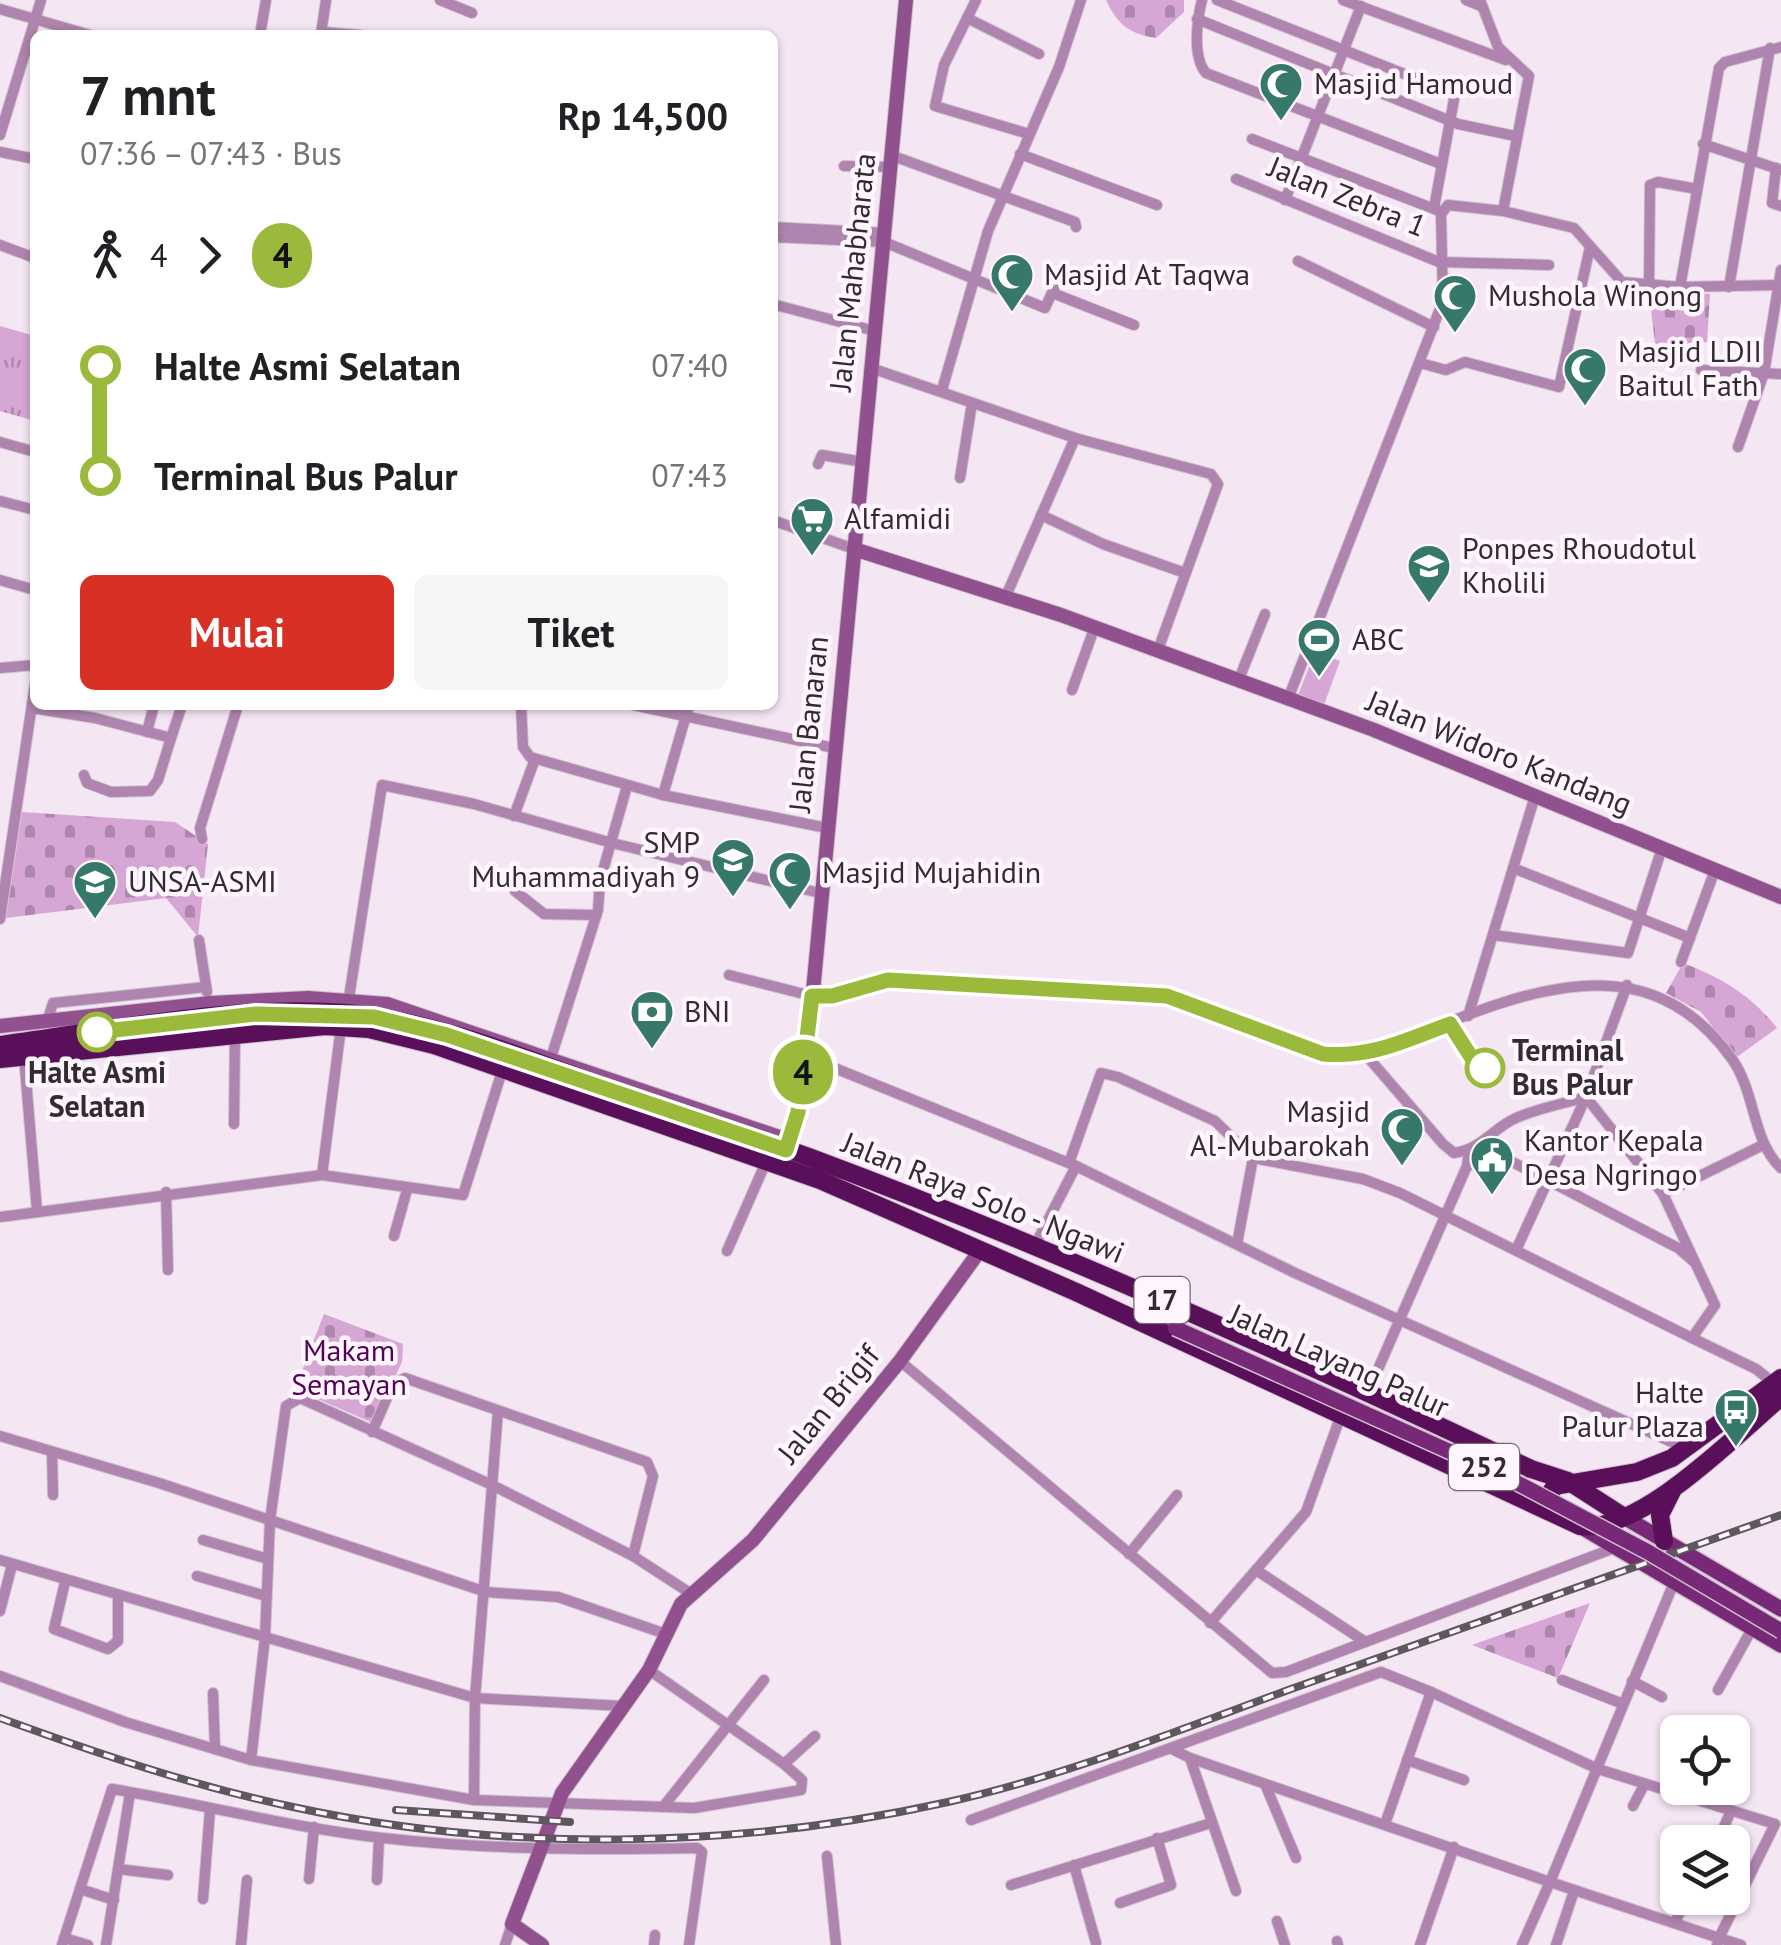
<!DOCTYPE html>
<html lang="id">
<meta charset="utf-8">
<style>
:root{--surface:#fff;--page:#f6f6f6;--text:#202124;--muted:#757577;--accent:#d93025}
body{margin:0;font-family:"PT Sans",sans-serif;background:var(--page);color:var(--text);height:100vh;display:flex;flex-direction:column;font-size:38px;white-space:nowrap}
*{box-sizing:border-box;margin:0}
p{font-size:32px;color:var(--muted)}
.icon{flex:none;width:55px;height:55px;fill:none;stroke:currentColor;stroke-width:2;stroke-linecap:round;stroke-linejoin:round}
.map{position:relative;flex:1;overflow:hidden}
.sheet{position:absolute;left:30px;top:30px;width:748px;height:680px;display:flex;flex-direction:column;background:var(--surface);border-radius:15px;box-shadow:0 2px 8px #0004}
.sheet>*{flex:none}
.badge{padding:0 20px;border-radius:32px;font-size:35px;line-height:65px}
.buttons{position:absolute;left:1660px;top:1715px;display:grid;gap:20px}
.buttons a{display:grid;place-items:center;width:90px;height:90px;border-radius:15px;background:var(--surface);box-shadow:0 2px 8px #0004;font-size:50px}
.map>.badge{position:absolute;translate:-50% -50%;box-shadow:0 0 0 5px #fff}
.legs{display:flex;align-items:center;gap:15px;height:110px;padding:0 50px;font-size:32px}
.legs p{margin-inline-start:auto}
.summary{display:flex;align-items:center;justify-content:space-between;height:170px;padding:0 50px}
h1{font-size:55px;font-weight:600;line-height:75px}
.button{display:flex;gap:20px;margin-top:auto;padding:20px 50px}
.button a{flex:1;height:115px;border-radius:15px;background:var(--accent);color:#fff;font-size:40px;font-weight:600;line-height:115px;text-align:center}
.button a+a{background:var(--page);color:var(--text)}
ul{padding:0 50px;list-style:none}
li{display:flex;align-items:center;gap:35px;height:110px;font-size:38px}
li i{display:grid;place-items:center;width:15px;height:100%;margin:0 12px;background:currentColor}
li i::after{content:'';width:25px;height:25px;margin:-12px;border:8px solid;border-radius:50%;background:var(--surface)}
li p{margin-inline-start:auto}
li:first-child i{background:linear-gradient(#0000 50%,currentColor 0)}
li:last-child i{background:linear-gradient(currentColor 50%,#0000 0)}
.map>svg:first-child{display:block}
.grass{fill:url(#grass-tufts)}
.cemetery{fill:url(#cemetery-stones)}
.garden{fill:#d6a6d4}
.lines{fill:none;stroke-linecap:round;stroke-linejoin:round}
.street-casing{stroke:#cec1cd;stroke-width:12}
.secondary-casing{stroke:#cec1cd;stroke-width:16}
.primary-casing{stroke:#cec1cd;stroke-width:18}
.highway-casing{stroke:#cec1cd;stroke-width:20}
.street{stroke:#af84ae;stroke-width:10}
.secondary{stroke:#90518e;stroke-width:14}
.primary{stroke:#772977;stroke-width:15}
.highway{stroke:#5a0f5a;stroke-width:18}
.rail-casing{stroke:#5f575e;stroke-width:8}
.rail{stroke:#fef5fe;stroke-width:4;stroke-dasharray:11;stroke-linecap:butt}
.primary-bridge-casing{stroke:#cec1cd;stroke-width:18;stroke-linecap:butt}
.primary-bridge{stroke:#772977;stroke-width:15}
.line-1-casing{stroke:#fff;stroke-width:22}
.line-1{stroke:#9bba3b;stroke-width:15}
.stop-1-dot{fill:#fff;stroke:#9bba3b;stroke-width:5}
.labels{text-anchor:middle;stroke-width:9;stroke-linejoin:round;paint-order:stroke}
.shield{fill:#fef5fe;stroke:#6f686f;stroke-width:2.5}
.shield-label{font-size:28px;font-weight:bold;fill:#322c32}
.poi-label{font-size:30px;fill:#322c32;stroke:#fef5fe;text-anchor:start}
.street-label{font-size:30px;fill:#322c32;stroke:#fef5fe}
.stop-label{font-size:30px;font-weight:bold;fill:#322c32;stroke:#fef5fe;text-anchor:start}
.park-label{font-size:30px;fill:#540255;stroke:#fef5fe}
</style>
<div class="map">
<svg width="1781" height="1945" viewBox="0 0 1781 1945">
<defs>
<pattern id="grass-tufts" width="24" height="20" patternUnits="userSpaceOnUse" patternTransform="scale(2.5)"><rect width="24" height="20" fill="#d6a6d4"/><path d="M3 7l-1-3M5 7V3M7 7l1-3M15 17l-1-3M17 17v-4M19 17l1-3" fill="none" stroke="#ae87ad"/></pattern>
<pattern id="cemetery-stones" width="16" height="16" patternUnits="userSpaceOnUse" patternTransform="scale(2.5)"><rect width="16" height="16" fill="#d6a6d4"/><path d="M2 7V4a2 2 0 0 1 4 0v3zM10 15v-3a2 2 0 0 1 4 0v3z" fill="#ae87ad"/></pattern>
</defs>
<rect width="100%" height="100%" fill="#f5e6f4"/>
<path class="grass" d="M0,326L35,336V421L0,411Z"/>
<g class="cemetery">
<path d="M1106,0H1184V12L1156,38C1129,34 1117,24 1106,0Z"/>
<path d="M1649,293L1710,294L1707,342L1696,343L1694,359L1678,357L1655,343Z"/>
<path d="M22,812L175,822L208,844L198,937L166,898L6,918Z"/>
<path d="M1683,963C1722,978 1751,995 1777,1028L1737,1057L1701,1012L1666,993Z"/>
<path d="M324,1314L403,1344L402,1362L373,1423L295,1389Z"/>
<path d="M1590,1603L1558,1678L1472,1645Z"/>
</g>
<path class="garden" d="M1315,652L1340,661L1324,705L1298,695Z"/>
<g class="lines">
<defs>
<g id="street">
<path d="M440,0L472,13"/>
<path d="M976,0L944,65L935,106L1029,134"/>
<path d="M1202,0C1197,19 1192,57 1206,73L1441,164"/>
<path d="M1217,0L1455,94L1434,208"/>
<path d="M1343,0L1506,60"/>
<path d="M1466,0L1481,6"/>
<path d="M0,9L90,35"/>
<path d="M967,18L1039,54"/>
<path d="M1197,19L1458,124L1515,136"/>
<path d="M322,32L360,35"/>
<path d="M321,34L326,0"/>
<path d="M260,35L266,0"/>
<path d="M0,135L41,0"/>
<path d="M1252,139L1437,210"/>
<path d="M1703,144L1781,170"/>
<path d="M0,152L35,159"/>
<path d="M1020,154L1157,205"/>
<path d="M893,156L1075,222L1076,227"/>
<path d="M844,166L891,167"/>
<path d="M1776,168L1772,203L1781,206"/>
<path d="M1236,179L1439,262L1549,265"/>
<path d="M1285,200L1361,6"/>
<path d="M1503,211L1574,228L1622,282L1680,287L1779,285"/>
<path d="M772,227L885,233"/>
<path d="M772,237L884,242L1045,308L1064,266"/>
<path d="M0,245L35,258"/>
<path d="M1298,261L1434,327"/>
<path d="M1649,285L1650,185L1658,182L1697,189"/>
<path d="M1680,287L1719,68L1725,62L1781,47"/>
<path d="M1729,287L1770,48"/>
<path d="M1055,294L1134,325"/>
<path d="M772,304L875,331"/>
<path d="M1420,363L1446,370L1465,362L1559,387L1590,247"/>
<path d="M871,368L1075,438L1006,596"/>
<path d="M1701,370L1781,374"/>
<path d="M942,390L988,231L1059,67L1081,0"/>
<path d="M1075,438L1211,474L1218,484L1158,650"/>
<path d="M0,442L35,452"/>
<path d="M1738,447L1764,373L1781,270"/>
<path d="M818,464L822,455L863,462"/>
<path d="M960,478L972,403"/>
<path d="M0,501L35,510"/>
<path d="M1041,515L1103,544L1185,573"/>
<path d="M772,520L854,549"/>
<path d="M0,580L35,590"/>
<path d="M0,668L35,665"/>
<path d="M1239,679L1265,614"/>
<path d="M1072,690L1094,629"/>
<path d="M1288,699L1443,301L1441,214L1448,205L1503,211L1529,76L1498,47L1480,0"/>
<path d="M521,705L523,747L530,757L663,795L689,705"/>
<path d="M633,705L834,748"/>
<path d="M32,708L95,718L171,738L182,705"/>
<path d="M147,732L154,705"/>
<path d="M84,775L87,783L111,792L150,791L158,780L171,738"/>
<path d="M663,795L827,828"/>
<path d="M514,816L535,759"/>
<path d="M202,839L200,828L238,705"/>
<path d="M1513,868L1690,938"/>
<path d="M515,891L544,914L596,915"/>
<path d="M0,919L35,684"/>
<path d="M1493,935L1628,953L1662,848"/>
<path d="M199,940L207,992"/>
<path d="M1681,962L1715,870"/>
<path d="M729,975L812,996L832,995L888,981L1167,996L1323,1053L1366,1055C1489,1009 1635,923 1732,1059C1756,1093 1752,1141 1781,1168"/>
<path d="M348,1004L382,785L474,804L612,843L820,893"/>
<path d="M1468,1016L1535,796"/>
<path d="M47,1022L53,1003L206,987"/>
<path d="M1366,1055L1443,1144L1454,1153C1482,1149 1493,1128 1516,1118C1538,1108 1563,1104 1586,1097L1627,985"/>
<path d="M24,1056L37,1211"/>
<path d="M805,1056L1076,1166L1295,1273L1685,1448"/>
<path d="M549,1064L598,910L600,881L627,786"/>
<path d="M234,1124L235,1035"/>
<path d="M1069,1163L1101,1073L1118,1077L1215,1121L1253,1158L1363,1179L1400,1193L1692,1338"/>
<path d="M1467,1166L1499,1155L1678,1248L1693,1261"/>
<path d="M322,1175L341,1027"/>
<path d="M166,1192L168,1270"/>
<path d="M1663,1194L1763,1145"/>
<path d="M0,1217L322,1175L463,1195L503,1068"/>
<path d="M394,1236L407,1190"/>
<path d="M1237,1244L1253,1158"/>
<path d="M1034,1247L1076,1166"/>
<path d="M1517,1248L1586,1097L1663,1194L1715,1305L1692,1338L1756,1369L1775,1384"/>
<path d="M727,1251L766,1162"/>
<path d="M900,1361L1272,1673L1286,1672L1617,1547"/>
<path d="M1368,1392L1467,1166L1469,1150"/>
<path d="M498,1411L475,1698L623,1706"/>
<path d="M372,1432L393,1384L405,1378L647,1462L653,1476L633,1556"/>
<path d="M0,1436L159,1483L486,1592L558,1597L666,1634"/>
<path d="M52,1452L53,1495"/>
<path d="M203,1540L268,1559"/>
<path d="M1129,1554L1177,1495"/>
<path d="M0,1560L265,1637L251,1760L474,1800"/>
<path d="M1256,1570L1364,1641"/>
<path d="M197,1576L266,1596"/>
<path d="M65,1582L54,1629L108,1649L118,1641V1596"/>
<path d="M0,1611L12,1565"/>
<path d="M1210,1623L1306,1512L1341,1415"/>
<path d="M649,1670L784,1764L802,1780L801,1790L694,1808L474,1800L475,1698L265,1637L270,1520L286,1406L300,1398L492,1485L633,1556L690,1593"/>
<path d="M0,1676L125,1722L251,1760"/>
<path d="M1562,1680L1623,1704"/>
<path d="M1632,1681L1662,1697"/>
<path d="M1718,1690L1753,1627"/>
<path d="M213,1693L215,1749"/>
<path d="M1172,1749L1190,1758L1236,1891"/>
<path d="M1190,1758L1550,1882L1675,1580"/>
<path d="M1407,1760L1464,1780"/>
<path d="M784,1764L815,1736"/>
<path d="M1265,1784L1296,1858"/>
<path d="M1633,1806L1644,1785"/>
<path d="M663,1807L764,1680"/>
<path d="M971,1820L1381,1672L1431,1692"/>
<path d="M1385,1824L1431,1692L1598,1769L1775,1824L1719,1938L1550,1882L1522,1945"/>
<path d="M1717,1842L1731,1811"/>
<path d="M827,1856L836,1945"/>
<path d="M1074,1865L1096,1943"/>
<path d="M118,1869L168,1875"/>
<path d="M309,1879L314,1827"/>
<path d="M377,1880L379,1838"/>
<path d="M1011,1885L1211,1823"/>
<path d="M80,1889L114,1900"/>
<path d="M203,1899L210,1810"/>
<path d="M1120,1903L1171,1885L1157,1838"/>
<path d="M1277,1921L1285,1945"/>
<path d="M1675,1923L1686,1898"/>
<path d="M64,1938L88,1945"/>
<path d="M1337,1941L1338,1945"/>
<path d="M62,1945L112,1789C202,1804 292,1828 383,1838C488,1850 592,1850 697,1848L702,1852L689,1945"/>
<path d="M106,1945L130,1793"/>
<path d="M241,1945L247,1880"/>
<path d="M505,1945L512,1924"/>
<path d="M654,1945L655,1935"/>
<path d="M1420,1945L1454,1847"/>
<path d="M1556,1945L1574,1891"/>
<path d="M1717,1945L1719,1938L1741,1945"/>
</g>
<g id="secondary">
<path d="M854,549L1061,615L1374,730L1781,897"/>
<path d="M0,1026L211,1003L308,998L387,1004L785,1139"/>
<path d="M786,1150L798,1112L809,1034L906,0"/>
<path d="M542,1945L512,1924L562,1793L649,1670L681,1604L753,1540L900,1361L981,1249"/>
</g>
<g id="primary">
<path d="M1149,1304L1180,1319"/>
<path d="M1624,1517L1781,1609"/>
<path d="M1580,1526L1781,1645"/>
</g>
<g id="highway">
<path d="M0,1045C113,1030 233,1004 348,1013C449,1022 571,1076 667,1110C716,1127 766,1141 814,1159C1058,1250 1296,1358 1531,1469L1568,1481L1624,1517"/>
<path d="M0,1059L325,1026L369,1029L434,1045L820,1180L1076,1292L1580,1526C1640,1534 1736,1435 1781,1397"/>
<path d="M1548,1511L1549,1495L1555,1486L1637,1472L1672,1458L1781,1378"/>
<path d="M1664,1541L1660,1515L1672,1491"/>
</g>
</defs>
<use href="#street" class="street-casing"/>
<use href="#secondary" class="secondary-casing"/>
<use href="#primary" class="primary-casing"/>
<use href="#highway" class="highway-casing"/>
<use href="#street" class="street"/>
<use href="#secondary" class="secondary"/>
<use href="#primary" class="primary"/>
<use href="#highway" class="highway"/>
<defs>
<g id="rail">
<path d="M0,1718C96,1753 193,1786 293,1807C504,1853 737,1849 948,1802C1065,1776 1179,1730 1291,1689C1455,1631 1618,1573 1781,1515"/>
<path d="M396,1810L570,1822"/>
</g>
</defs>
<use href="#rail" class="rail-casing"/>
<use href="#rail" class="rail"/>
<defs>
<path id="primary-bridge" d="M1175,1328L1504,1476L1648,1552L1781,1631"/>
</defs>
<use href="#primary-bridge" class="primary-bridge-casing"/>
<use href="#primary-bridge" class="primary-bridge"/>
</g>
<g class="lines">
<defs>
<path id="line-1" d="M97,1032L256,1014L374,1017L447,1035L786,1150L798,1112L812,996H832L888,980L1167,996L1323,1054C1372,1058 1405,1040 1450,1024L1475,1063L1485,1068"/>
</defs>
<use href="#line-1" class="line-1-casing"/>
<use href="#line-1" class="line-1"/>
</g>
<defs>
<symbol id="mosque-pin" viewBox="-11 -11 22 30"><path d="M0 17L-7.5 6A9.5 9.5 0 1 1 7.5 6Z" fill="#36796b" stroke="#fef5fe"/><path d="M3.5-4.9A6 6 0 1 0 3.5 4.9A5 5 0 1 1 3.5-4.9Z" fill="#fff"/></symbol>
<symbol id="supermarket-pin" viewBox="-11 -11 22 30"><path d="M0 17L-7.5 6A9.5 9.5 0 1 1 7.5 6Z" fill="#36796b" stroke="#fef5fe"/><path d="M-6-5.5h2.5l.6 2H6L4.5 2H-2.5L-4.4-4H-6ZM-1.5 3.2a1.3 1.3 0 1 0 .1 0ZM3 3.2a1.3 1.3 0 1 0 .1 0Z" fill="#fff"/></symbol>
<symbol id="school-pin" viewBox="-11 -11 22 30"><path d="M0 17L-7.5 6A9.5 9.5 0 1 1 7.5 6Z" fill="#36796b" stroke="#fef5fe"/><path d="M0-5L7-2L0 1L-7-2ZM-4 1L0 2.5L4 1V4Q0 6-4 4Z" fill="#fff"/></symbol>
<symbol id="stadium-pin" viewBox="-11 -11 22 30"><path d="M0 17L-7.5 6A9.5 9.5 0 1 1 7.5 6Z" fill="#36796b" stroke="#fef5fe"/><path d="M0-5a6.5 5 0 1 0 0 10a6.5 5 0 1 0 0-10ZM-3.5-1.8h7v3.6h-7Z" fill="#fff"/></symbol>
<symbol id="university-pin" viewBox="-11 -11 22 30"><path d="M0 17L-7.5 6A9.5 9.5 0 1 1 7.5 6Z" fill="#36796b" stroke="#fef5fe"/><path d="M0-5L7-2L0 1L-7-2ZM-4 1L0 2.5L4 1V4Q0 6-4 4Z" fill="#fff"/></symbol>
<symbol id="bank-pin" viewBox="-11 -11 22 30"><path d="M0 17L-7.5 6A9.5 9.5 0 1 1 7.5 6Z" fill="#36796b" stroke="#fef5fe"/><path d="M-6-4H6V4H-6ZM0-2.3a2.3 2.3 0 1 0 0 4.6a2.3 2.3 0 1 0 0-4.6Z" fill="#fff"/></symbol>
<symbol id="civic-pin" viewBox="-11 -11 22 30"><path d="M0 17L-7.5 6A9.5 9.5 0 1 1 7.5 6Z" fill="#36796b" stroke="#fef5fe"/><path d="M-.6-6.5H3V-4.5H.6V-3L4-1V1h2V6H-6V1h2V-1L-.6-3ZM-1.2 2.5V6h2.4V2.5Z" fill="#fff"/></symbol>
<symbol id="bus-pin" viewBox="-11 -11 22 30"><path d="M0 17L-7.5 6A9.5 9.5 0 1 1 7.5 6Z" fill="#36796b" stroke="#fef5fe"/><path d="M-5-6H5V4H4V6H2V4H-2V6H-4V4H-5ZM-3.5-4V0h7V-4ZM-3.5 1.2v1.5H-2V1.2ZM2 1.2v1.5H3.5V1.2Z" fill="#fff"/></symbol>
</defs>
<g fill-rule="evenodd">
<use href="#mosque-pin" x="1256" y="59" width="50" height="68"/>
<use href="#mosque-pin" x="987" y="250" width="50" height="68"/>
<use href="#mosque-pin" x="1430" y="271" width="50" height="68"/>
<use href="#mosque-pin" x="1560" y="344" width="50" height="68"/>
<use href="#supermarket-pin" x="787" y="494" width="50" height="68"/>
<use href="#school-pin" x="1404" y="541" width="50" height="68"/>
<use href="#stadium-pin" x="1294" y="615" width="50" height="68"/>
<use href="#school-pin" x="708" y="835" width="50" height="68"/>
<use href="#mosque-pin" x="765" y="848" width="50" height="68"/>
<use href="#university-pin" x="70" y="857" width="50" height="68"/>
<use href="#bank-pin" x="627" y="987" width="50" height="68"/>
<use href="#mosque-pin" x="1377" y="1104" width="50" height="68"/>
<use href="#civic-pin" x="1467" y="1133" width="50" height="68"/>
<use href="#bus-pin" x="1711" y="1385" width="50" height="68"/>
</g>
<g class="stop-1-dot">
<circle cx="97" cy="1032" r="18"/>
<circle cx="1485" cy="1068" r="18"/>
</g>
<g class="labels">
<g class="shield">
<rect x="1134.5" y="1277" width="55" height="46" rx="8"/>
<rect x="1449" y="1444" width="70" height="46" rx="8"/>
</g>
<g class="shield-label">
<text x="1162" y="1310">17</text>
<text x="1484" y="1477">252</text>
</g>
<g class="poi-label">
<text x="1314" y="94">Masjid Hamoud</text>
<text x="1044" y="285">Masjid At Taqwa</text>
<text x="1488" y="306">Mushola Winong</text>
<text x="1618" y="362">Masjid LDII<tspan x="1618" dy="34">Baitul Fath</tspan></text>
<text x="844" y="529">Alfamidi</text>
<text x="1462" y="559">Ponpes Rhoudotul<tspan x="1462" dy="34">Kholili</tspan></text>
<text x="1352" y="650">ABC</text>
<text x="700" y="853" text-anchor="end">SMP<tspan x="700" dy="34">Muhammadiyah 9</tspan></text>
<text x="822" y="883">Masjid Mujahidin</text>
<text x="128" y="892">UNSA-ASMI</text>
<text x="684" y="1022">BNI</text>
<text x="1370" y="1122" text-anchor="end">Masjid<tspan x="1370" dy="34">Al-Mubarokah</tspan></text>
<text x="1524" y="1151">Kantor Kepala<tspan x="1524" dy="34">Desa Ngringo</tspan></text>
<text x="1704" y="1403" text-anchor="end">Halte<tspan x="1704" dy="34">Palur Plaza</tspan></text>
</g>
<g class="street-label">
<text transform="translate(1347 197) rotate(22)" y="10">Jalan Zebra 1</text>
<text transform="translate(853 272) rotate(-84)" y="10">Jalan Mahabharata</text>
<text transform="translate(809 724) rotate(-84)" y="10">Jalan Banaran</text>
<text transform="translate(1499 753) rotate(22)" y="10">Jalan Widoro Kandang</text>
<text transform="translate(983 1198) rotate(22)" y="10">Jalan Raya Solo - Ngawi</text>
<text transform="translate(1339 1361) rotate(24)" y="10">Jalan Layang Palur</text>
<text transform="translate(829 1404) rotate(-51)" y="10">Jalan Brigif</text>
</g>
<g class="stop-label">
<text x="1512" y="1061">Terminal<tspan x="1512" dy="34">Bus Palur</tspan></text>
<text x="97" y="1083" text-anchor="middle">Halte Asmi<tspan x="97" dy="34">Selatan</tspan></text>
</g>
<g class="park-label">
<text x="349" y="1361">Makam<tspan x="349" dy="34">Semayan</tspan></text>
</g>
</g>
</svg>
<div class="buttons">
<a><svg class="icon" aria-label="locate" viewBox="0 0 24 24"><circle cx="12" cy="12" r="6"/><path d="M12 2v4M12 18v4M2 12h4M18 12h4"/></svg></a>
<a><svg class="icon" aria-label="layers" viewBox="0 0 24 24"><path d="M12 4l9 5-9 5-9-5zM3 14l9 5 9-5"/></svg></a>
</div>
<b class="badge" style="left:803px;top:1072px;background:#9bba3b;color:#111">4</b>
<section class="sheet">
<div class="summary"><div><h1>7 mnt</h1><p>07:36 – 07:43 · Bus</p></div><b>Rp 14,500</b></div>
<div class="legs"><svg class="icon" aria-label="walk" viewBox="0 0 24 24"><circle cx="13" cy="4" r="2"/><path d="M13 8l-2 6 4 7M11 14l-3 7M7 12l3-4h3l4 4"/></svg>4<svg class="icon" aria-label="forward" viewBox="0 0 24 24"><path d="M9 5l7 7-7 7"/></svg><b class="badge" style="background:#9bba3b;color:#111">4</b></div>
<ul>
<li><i style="color:#9bba3b"></i><b>Halte Asmi Selatan</b><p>07:40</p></li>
<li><i style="color:#9bba3b"></i><b>Terminal Bus Palur</b><p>07:43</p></li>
</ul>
<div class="button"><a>Mulai</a><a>Tiket</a></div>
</section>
</div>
